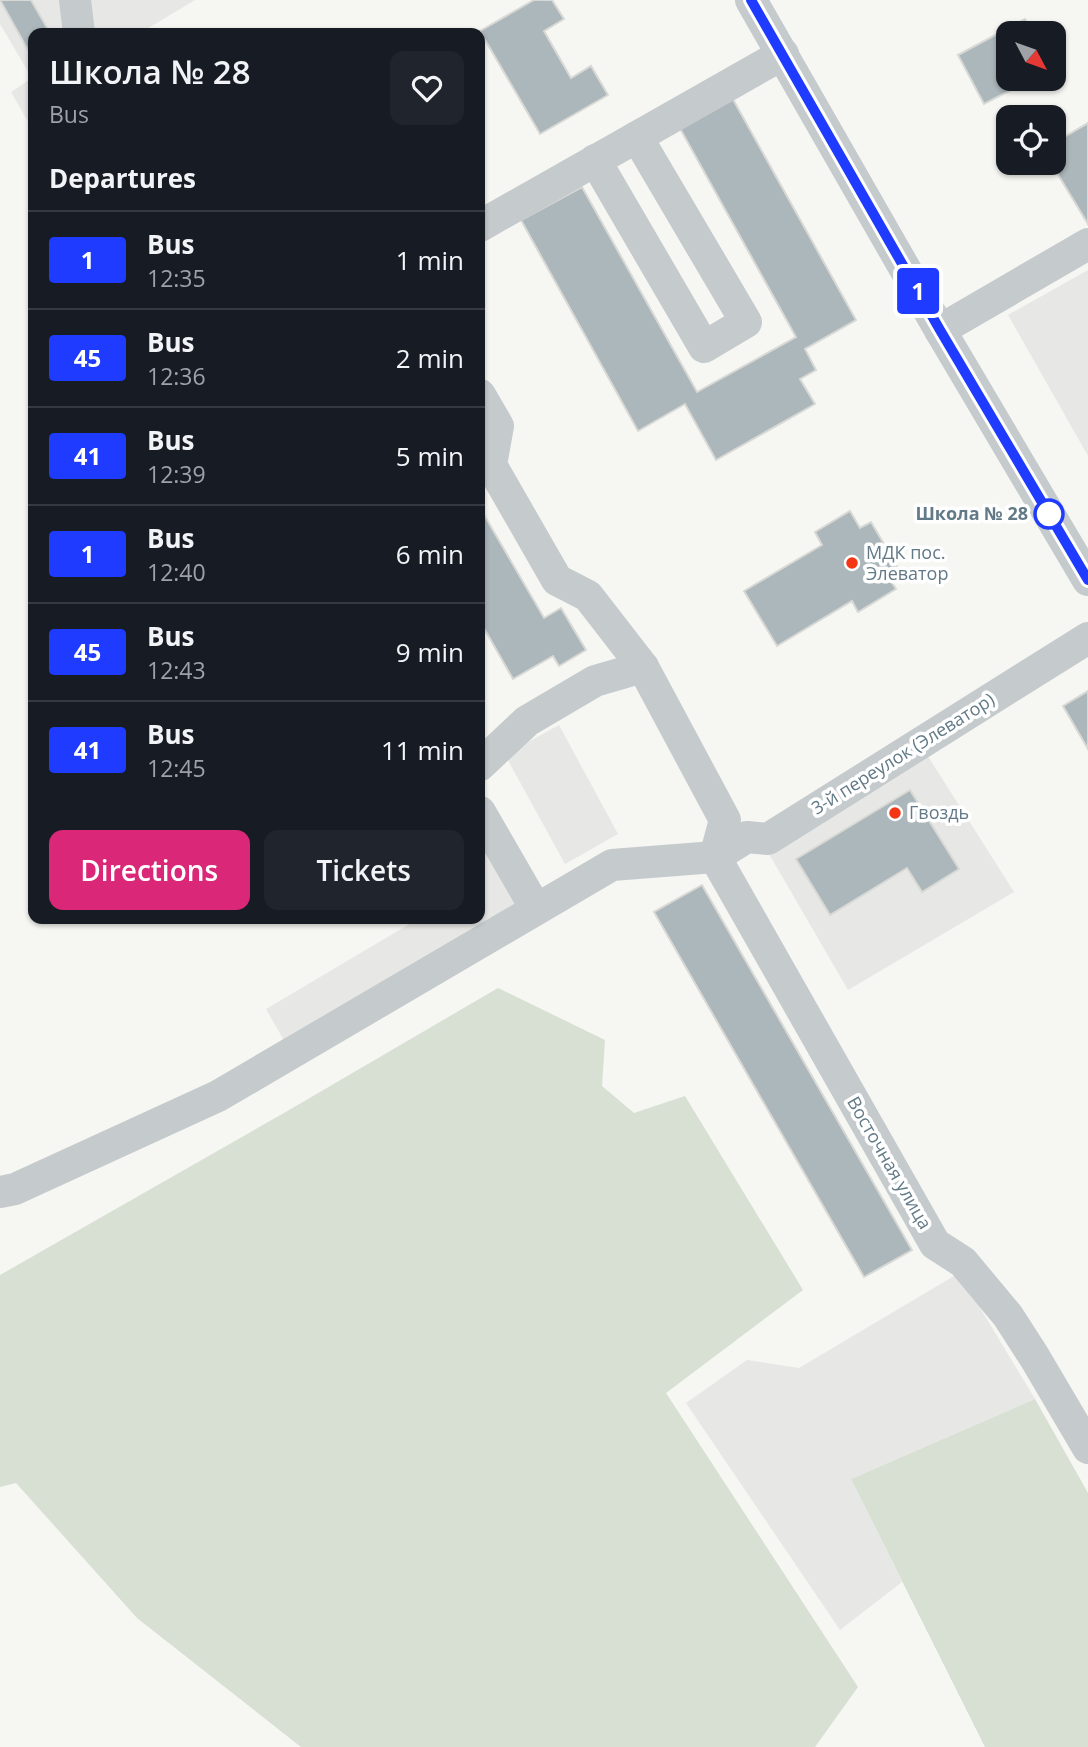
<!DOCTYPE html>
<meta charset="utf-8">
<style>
:root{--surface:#171b24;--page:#20242c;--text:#f1f3f6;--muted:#9ea1a6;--line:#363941;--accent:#db2777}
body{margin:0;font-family:"Open Sans",sans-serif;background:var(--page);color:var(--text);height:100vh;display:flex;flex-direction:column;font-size:26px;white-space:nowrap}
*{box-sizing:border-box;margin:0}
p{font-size:23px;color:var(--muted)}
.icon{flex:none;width:38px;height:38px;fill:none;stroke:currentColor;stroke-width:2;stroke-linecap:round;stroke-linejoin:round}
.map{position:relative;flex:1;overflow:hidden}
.side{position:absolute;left:28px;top:28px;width:457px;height:896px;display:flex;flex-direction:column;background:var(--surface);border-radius:14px;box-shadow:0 2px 5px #0004}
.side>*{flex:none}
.badge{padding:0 14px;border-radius:5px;font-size:24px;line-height:46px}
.needle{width:46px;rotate:131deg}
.controls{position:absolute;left:996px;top:21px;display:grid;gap:14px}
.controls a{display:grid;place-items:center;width:70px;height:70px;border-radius:14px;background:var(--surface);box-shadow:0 2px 5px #0004;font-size:35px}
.map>.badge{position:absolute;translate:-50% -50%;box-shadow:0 0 0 4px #fff}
h2{padding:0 21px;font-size:26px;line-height:63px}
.round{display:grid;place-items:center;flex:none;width:74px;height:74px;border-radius:14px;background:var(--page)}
.headline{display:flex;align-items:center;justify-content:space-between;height:119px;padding:0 21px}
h1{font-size:33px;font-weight:600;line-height:52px}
.primary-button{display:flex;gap:14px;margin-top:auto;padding:14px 21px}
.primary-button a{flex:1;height:80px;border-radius:14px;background:var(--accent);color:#fff;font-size:28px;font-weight:600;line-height:80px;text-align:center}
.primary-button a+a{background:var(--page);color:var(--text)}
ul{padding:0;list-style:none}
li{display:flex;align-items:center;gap:21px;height:98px;padding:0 21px;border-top:2px solid var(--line)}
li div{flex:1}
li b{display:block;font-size:26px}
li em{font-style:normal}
li .badge{min-width:77px;font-weight:700;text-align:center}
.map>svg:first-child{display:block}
.built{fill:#e7e8e6}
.green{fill:#d8dfd3}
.building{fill:#acb7bb;stroke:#d8d8d5;stroke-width:2}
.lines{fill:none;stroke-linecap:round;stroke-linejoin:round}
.minor{stroke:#c5cacd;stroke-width:32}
.line-casing{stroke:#fff;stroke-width:16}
.line{stroke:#1f3bff;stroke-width:10}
.stop-dot{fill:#fff;stroke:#1f3bff;stroke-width:3.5}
.poi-dot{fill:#f43615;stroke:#fff;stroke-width:2.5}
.labels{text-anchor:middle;stroke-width:7;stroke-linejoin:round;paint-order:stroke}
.stop-label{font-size:18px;font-weight:bold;fill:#627a87;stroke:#fff;text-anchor:end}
.poi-label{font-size:18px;fill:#627a87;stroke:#fff;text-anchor:start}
.street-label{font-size:18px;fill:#627a87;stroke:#fff}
</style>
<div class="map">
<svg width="1088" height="1747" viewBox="0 0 1088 1747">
<rect width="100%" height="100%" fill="#f6f6f2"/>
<g class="built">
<path d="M0,0H195L140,33H33V130L11,92L32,78L0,24Z"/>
<path d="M1088,270V456L1008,315Z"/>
<path d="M559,725L618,834L565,864L505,755Z"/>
<path d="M924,750L1014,892L848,990L765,847Z"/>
<path d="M480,827L522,907L286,1044L266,1009L418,919H480Z"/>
<path d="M959,1273L1035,1399L851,1479L902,1582L840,1630L686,1403L747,1360L799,1368Z"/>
</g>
<g class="green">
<path d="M498,988L605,1040L602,1086L634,1113L685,1096L803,1290L666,1393L858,1687L815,1747H301L137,1618L16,1483L0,1487V1275L284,1113Z"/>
<path d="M1035,1399L1088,1493V1747H985L851,1479Z"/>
</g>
<g class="building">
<path d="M0,0H31L50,33H33V59Z"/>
<path d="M534,0H552L564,19L544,31L571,78L591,66L608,95L540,134L480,31Z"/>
<path d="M1025,19L1033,33H1008V79H1032L984,104L958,55Z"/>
<path d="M730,94L856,320L805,349L816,370L800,379L815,404L716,460L685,404L638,431L521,220L582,187L697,392L796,337L677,123Z"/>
<path d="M1088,123V224L1051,163H1054V143Z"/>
<path d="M480,508L544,618L561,608L586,650L559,666L553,656L513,679L480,621Z"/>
<path d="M850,511L860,528L871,522L897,566L886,573L896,589L858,612L852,601L777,646L744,591L822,545L815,532Z"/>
<path d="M1088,691V749L1063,706Z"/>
<path d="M910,790L959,869L922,892L907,868L830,915L796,859Z"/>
<path d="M702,885L912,1250L864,1277L654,912Z"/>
</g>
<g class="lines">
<g class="minor">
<path d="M75,0L79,33"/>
<path d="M751,0L940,330L1088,580"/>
<path d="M595,160L704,347L746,322L637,137"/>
<path d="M480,226L783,54"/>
<path d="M940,330L1088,244"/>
<path d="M480,395L498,426L491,465L557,580L588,596L643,667L725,820L715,857"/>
<path d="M480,765L527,721L595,681L643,667"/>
<path d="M480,812L536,909"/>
<path d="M715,857L935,1244L963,1262L1008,1316L1035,1358L1088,1448"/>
<path d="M0,1192L15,1189L218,1096L612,865L715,857L747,837L768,839L1088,638"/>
</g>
</g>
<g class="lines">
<defs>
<path id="line" d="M751,0L940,330L1088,580"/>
</defs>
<use href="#line" class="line-casing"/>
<use href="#line" class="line"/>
</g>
<circle class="stop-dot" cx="1049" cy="514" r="14"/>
<g class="poi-dot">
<circle cx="852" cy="563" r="7"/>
<circle cx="895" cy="813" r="7"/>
</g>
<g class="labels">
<g class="stop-label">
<text x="1028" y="520">Школа № 28</text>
</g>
<g class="poi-label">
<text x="866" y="559">МДК пос.<tspan x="866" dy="21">Элеватор</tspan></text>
<text x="909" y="819">Гвоздь</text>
</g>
<g class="street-label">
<text transform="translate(903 754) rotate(-32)" y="6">3-й переулок (Элеватор)</text>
<text transform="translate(889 1163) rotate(60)" y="6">Восточная улица</text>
</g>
</g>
</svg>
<div class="controls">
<a><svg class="needle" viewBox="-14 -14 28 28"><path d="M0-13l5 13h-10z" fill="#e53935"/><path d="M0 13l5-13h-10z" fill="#9ea1a6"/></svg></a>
<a><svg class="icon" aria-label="locate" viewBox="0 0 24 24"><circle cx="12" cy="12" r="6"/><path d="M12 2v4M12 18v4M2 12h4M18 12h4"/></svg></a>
</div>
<b class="badge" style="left:918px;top:291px;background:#1f3bff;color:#fff">1</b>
<section class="side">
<div class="headline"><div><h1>Школа № 28</h1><p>Bus</p></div><a class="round"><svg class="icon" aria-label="heart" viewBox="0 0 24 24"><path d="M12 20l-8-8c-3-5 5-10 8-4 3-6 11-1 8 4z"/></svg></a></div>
<h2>Departures</h2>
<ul>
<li><span class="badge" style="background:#1f3bff;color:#fff">1</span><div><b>Bus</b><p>12:35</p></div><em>1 min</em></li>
<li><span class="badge" style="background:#1f3bff;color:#fff">45</span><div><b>Bus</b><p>12:36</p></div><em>2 min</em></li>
<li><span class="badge" style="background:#1f3bff;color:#fff">41</span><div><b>Bus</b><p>12:39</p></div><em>5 min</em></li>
<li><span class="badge" style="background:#1f3bff;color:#fff">1</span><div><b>Bus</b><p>12:40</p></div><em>6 min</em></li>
<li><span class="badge" style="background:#1f3bff;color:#fff">45</span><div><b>Bus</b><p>12:43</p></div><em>9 min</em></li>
<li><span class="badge" style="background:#1f3bff;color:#fff">41</span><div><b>Bus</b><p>12:45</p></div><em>11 min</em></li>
</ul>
<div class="primary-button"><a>Directions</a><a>Tickets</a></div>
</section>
</div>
